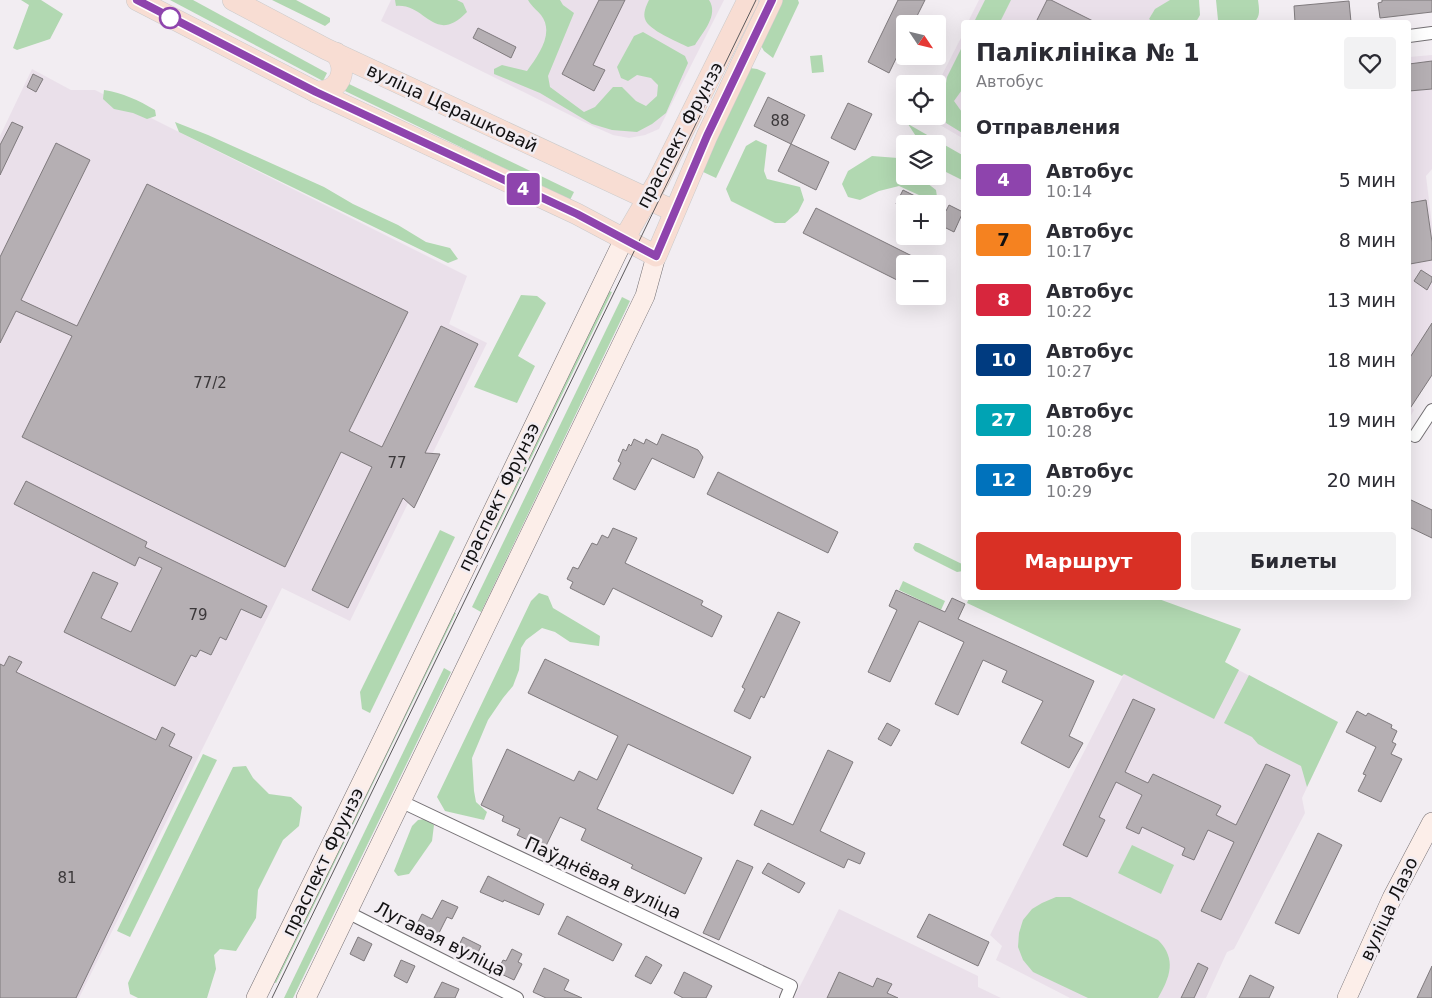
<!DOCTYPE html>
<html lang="ru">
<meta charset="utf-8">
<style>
:root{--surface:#fff;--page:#f2f2f3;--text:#2b2b33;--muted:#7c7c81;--accent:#d93025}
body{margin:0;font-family:"DejaVu Sans",sans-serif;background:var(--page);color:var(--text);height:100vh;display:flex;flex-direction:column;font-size:19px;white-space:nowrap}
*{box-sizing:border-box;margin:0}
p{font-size:16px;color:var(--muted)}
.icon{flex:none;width:28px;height:28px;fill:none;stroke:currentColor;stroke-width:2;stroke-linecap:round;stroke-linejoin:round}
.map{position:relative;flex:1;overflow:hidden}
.details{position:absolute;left:961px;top:20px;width:450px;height:580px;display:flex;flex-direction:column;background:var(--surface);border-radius:5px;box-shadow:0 5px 20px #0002}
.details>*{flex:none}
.badge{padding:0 10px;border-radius:4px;font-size:18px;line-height:32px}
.needle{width:32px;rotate:125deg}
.tools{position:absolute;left:896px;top:15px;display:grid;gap:10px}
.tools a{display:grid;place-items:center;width:50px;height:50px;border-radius:5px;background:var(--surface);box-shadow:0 5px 20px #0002;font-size:25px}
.map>.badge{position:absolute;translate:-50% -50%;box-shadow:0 0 0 2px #fff}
h2{padding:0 15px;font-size:19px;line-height:45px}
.round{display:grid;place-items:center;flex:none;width:52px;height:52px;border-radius:5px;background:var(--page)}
.head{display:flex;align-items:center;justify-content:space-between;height:85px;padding:0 15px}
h1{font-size:24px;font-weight:600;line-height:38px}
.action{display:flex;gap:10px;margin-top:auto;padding:10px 15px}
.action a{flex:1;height:58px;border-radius:5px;background:var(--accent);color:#fff;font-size:20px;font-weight:600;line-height:58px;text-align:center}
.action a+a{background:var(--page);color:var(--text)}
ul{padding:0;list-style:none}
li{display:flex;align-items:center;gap:15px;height:60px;padding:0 15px}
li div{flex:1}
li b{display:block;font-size:19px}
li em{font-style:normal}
li .badge{min-width:55px;font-weight:700;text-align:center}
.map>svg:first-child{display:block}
.built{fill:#eae0ea}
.green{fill:#b1d8b1}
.building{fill:#b5afb3;stroke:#7f7a7d}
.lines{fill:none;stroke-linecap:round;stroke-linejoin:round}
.street-casing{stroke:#747074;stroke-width:14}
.secondary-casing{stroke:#747074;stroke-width:20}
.primary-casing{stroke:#cbcbcb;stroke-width:22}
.street{stroke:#fff;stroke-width:12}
.secondary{stroke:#fceee9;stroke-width:19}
.primary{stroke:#f8ddd3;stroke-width:21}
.tram{stroke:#5b595b;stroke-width:1}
.line-casing{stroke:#fff;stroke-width:11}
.line{stroke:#8e44ad;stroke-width:8}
.stop-dot{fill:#fff;stroke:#8e44ad;stroke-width:2.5}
.labels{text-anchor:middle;stroke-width:5;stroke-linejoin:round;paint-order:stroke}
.number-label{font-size:15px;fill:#3b383a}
.street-label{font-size:18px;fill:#121112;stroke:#f2edf2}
</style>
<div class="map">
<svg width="1432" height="998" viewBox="0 0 1432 998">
<rect width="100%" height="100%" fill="#f2edf2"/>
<g class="built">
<path d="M391,0H724L659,129L645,135L629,138L613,135L588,124L381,21Z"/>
<path d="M979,0H1184L1175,22H968Z"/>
<path d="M964,32V139L940,125L941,77Z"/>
<path d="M1432,55V169L1426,176L1432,225V375L1411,407L1414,410L1409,419V57Z"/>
<path d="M32,69L71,90H95L467,276L449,324L487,343L350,621L282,588L79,998H0V136Z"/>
<path d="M1148,623L1338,722L1302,798L1305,813L1234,949L1227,952L1206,998H1070L996,960L1002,946L990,935L1123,676Z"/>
<path d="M839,909L978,976V987L1001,998H794Z"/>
</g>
<g class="green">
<path d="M21,0H41L63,14L50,39L17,50L13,48L29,5Z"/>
<path d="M170,0H193L327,73L323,81Z"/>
<path d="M272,0H296L330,18V22L325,26Z"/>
<path d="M395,0H457L463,3L467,12C434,46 426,3 396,6Z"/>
<path d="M528,0H560L563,5L574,13L548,76L550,87L584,112L595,107L613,87H622L636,101L646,106L657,96L658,85L651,78L637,75L628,81L621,78L617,67L634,36L643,32L685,56L688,63L666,113L652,124L637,132L612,130L592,124L540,93L494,74V69L502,65L527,71C538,56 555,33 541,15C537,10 532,7 528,0Z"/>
<path d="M649,0H709C719,15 703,32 695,45L688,47C678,42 648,30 645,19C643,13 646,6 649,0Z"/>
<path d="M780,0H798L799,3L773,58L764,51L759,42Z"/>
<path d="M985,0H1011L1000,22H974Z"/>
<path d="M1170,0H1199L1200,15L1196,22H1153L1149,19L1155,9Z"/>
<path d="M1216,0H1258C1259,8 1261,17 1254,22H1220L1218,20Z"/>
<path d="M964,43V87L954,101L964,115V134L946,123L942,107L947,77Z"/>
<path d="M822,55L824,72L812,73L810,56Z"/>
<path d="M750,68L757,69L766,73L716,178L701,171Z"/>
<path d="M349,84L574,192L570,200L345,91Z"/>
<path d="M104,90C123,93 138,100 155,110L156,116L147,119L133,113L114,109L103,99Z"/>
<path d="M175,122L208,135L324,187L353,204L398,225L426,242L450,248L458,259L448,263L179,132Z"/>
<path d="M908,124L964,156V181L938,168V144H921Z"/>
<path d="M756,140L767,145L764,171L767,179L800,187L804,200L798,212L785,223H775L731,201L726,189L746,146Z"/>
<path d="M872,156L898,158L905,161V176H918L936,190L937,197L930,200L899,186L879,191L860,200L848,197L842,184L848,171Z"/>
<path d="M606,290L612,292L496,530L490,528Z"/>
<path d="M521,295L537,296L546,303L518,356L535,366L517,403L474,387Z"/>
<path d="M622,297L630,301L481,612L472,607Z"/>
<path d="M440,530L455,537L370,713L362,709L360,692Z"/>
<path d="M915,543H919L962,564L963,571L957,572L915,551L913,548Z"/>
<path d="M903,581L945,601L941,610L899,590Z"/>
<path d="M539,593L548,596L553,608L600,636L599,646L570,642L555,632L542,628L526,640L521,648L519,670L513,686L503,698L488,720L472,758L474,791L476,802L487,812L484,820L445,811L437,797L531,601Z"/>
<path d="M969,598H1156L1241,629L1225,662L1239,670L1214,719L1124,674L1122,676L967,603Z"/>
<path d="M450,610L456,613L276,983L270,980Z"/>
<path d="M444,668L451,672L293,998H284Z"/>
<path d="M1249,675L1338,722L1307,787L1301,766L1258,744L1252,737L1224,723Z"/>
<path d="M203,754L217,760L130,937L117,931Z"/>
<path d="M246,766L253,778L269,794L291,797L302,807L299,826L283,840L258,890L256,918L236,951L220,949L214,955L216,969L207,998H138L130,994L128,983L233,767Z"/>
<path d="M425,819L434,825L432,841L409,874L398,876L394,871L412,826L418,820Z"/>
<path d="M1132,845L1174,865L1161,894L1118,873Z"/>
<path d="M1056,897H1070L1158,940C1177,959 1170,977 1158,998H1088L1033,972L1023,960L1018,947L1019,933L1023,920L1032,909L1042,903Z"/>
</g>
<g class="building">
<path d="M599,0H625L593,65L605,70L594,91L562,74Z"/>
<path d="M898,0H925L913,24H905V40L889,73L868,62Z"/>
<path d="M1047,0H1051L1095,22H1036Z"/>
<path d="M1382,0H1432V12L1380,18L1378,3L1382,2Z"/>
<path d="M1349,1L1351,22H1295L1294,6Z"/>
<path d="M478,28L516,47L511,58L473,38Z"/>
<path d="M1432,61V89L1409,91V64Z"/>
<path d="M33,74L43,79L36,92L27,87Z"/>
<path d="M768,97L805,115L791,144L754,126Z"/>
<path d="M848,103L872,114L855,150L831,138Z"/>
<path d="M12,122L23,127L0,175V145Z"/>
<path d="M56,143L90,160L21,300L77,326L147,184L408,312L349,431L382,447L441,326L478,344L425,453L440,454L414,508L403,498L348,608L312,590L372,467L341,452L285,567L22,437L72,336L16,311L0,343V257Z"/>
<path d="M791,144L829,162L816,190L778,171Z"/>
<path d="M903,190L931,204H896Z"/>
<path d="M1426,200L1432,242V260L1410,264L1409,203Z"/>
<path d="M949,205L963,212L954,232L938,224V207L946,211Z"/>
<path d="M816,208L928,264H905V284L803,233Z"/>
<path d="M1421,270L1432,277V281L1427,290L1414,281Z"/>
<path d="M1432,323V375L1409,410V359Z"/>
<path d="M662,434L698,450L703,457L694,478L652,458L635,490L613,479L621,463L618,461L623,449L626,451L629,444L631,446L634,439L644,444L646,439L657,445Z"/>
<path d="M718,472L838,532L828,553L707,494Z"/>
<path d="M26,481L147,542L145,547L267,606L261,618L241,609L226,640L220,637L211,655L200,650L196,657L191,655L175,686L64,632L93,572L118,583L101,618L131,632L162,568L139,557L135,566L14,504Z"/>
<path d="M1409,499L1432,510V538L1409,527Z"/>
<path d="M613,528L637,538L625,563L703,601L701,605L722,616L712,637L613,588L604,605L570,588L573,582L567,579L573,567L578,569L592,543L597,545L602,535L608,538Z"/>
<path d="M896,590L945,612L952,598L965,604L958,619L1094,681L1069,736L1083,743L1069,768L1021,743L1043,701L1002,682L1007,671L983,660L958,715L935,704L964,642L919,621L890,682L868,672L897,610L889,606Z"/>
<path d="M778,612L800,622L764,698L761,696L750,719L734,711L745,689L742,687Z"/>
<path d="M9,656L22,662L16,672L156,740L162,727L175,734L169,746L192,757L76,998H0V664L4,666Z"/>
<path d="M545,659L751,757L733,794L628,744L597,809L702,858L685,894L631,868L633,865L581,840L586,829L560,817L545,848L517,835L520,829L502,821L504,816L481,805L507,749L574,781L579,771L597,780L618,736L528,693Z"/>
<path d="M1133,699L1155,709L1125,772L1148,783L1153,774L1221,806L1216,815L1236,825L1266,764L1290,775L1221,920L1201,911L1234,842L1208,830L1194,860L1182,855L1185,848L1142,827L1139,834L1126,828L1142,795L1116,782L1099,817L1105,820L1087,857L1063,845Z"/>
<path d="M1357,711L1366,716L1368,713L1392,725L1391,728L1397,731L1392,742L1396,744L1391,754L1402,759L1381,802L1358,791L1366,775L1363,774L1376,747L1346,732Z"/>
<path d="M887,723L900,730L891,746L878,739Z"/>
<path d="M828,750L853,762L820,831L865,853L860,864L848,859L844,868L754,825L761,810L793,825Z"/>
<path d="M1318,833L1342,845L1299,934L1275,923Z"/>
<path d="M737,860L753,867L719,940L703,933Z"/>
<path d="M768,863L805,883L799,893L762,873Z"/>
<path d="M488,876L544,904L539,915L504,900L503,902L480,892Z"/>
<path d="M442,900L458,907L452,919L447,917L434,943L413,932L422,914L432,919Z"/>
<path d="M929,914L989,942L978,966L917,937Z"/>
<path d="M567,916L622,944L613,961L558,934Z"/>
<path d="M358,937L372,944L364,961L350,954Z"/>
<path d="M463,937L481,946L474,961L455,953Z"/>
<path d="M512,949L522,954L518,962L522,964L514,980L497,972L503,960L506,961Z"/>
<path d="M646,956L662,965L651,984L635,976Z"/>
<path d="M401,960L415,966L407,983L394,976Z"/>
<path d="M1198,963L1208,968L1194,998H1181Z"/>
<path d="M1432,966V998H1417Z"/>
<path d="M544,968L569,980L564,990L582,998H546L533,992Z"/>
<path d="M684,972L712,986L706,998H683L674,993Z"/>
<path d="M839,972L873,987L877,978L892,984L887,993L898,998H827Z"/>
<path d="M1250,975L1274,987L1269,998H1239Z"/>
<path d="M442,982L459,989L455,998H434Z"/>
</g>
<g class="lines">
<defs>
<g id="street">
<path d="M1409,36L1432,33"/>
<path d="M1415,436L1432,410"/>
<path d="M400,801L791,986L786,998"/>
<path d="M347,912L517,998"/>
</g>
<g id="secondary">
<path d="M256,998L379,747L624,239"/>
<path d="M306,998L645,296L656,256"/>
<path d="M1347,998L1392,898L1432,822"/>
</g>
<g id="primary">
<path d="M137,0L316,92L577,214L656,256L707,136L772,0"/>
<path d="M233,0L326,49L674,211"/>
<path d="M316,92C339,92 349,72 336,53"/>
<path d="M624,239L658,181L748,0"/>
</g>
</defs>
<use href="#street" class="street-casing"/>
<use href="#secondary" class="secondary-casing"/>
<use href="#primary" class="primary-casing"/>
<use href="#street" class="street"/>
<use href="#secondary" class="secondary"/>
<use href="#primary" class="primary"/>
<path class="tram" d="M272,998L756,0"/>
</g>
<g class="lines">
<defs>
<path id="line" d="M137,0L316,92L577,214L656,256L707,136L772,0"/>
</defs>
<use href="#line" class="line-casing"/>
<use href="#line" class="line"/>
</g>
<circle class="stop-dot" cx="170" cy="18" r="10"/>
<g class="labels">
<g class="number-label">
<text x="780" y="126">88</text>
<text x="210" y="388">77/2</text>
<text x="397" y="468">77</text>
<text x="198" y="620">79</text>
<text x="67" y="883">81</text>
</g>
<g class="street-label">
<text transform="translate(452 108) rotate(25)" y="6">вуліца Церашковай</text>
<text transform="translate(680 135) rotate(-62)" y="6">праспект Фрунзэ</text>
<text transform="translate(499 497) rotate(-64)" y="6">праспект Фрунзэ</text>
<text transform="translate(323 862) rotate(-64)" y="6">праспект Фрунзэ</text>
<text transform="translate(603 878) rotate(25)" y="6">Паўднёвая вуліца</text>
<text transform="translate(1389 909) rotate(-65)" y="6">вуліца Лазо</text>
<text transform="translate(440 939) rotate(27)" y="6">Лугавая вуліца</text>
</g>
</g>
</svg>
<div class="tools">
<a><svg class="needle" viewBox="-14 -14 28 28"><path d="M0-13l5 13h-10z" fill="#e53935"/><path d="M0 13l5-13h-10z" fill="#7c7c81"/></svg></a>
<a><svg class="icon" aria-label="locate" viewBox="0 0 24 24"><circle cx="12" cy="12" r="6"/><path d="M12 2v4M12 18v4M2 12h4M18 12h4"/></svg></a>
<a><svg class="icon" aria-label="layers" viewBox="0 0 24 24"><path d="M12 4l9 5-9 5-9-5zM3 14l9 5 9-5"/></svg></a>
<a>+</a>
<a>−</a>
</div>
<b class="badge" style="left:523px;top:189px;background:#8e44ad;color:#fff">4</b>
<section class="details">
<div class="head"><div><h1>Паліклініка № 1</h1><p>Автобус</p></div><a class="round"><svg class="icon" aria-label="heart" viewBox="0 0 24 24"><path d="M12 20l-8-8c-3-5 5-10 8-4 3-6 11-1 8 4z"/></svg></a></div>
<h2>Отправления</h2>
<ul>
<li><span class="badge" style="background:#8e44ad;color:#fff">4</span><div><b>Автобус</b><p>10:14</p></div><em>5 мин</em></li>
<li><span class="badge" style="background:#f58220;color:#111">7</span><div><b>Автобус</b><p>10:17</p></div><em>8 мин</em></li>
<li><span class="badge" style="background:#d7263d;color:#fff">8</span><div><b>Автобус</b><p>10:22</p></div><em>13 мин</em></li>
<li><span class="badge" style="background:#003b80;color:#fff">10</span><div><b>Автобус</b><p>10:27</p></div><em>18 мин</em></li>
<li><span class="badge" style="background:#00a3b4;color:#fff">27</span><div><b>Автобус</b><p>10:28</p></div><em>19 мин</em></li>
<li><span class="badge" style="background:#0072bc;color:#fff">12</span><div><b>Автобус</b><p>10:29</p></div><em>20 мин</em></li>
</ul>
<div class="action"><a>Маршрут</a><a>Билеты</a></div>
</section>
</div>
